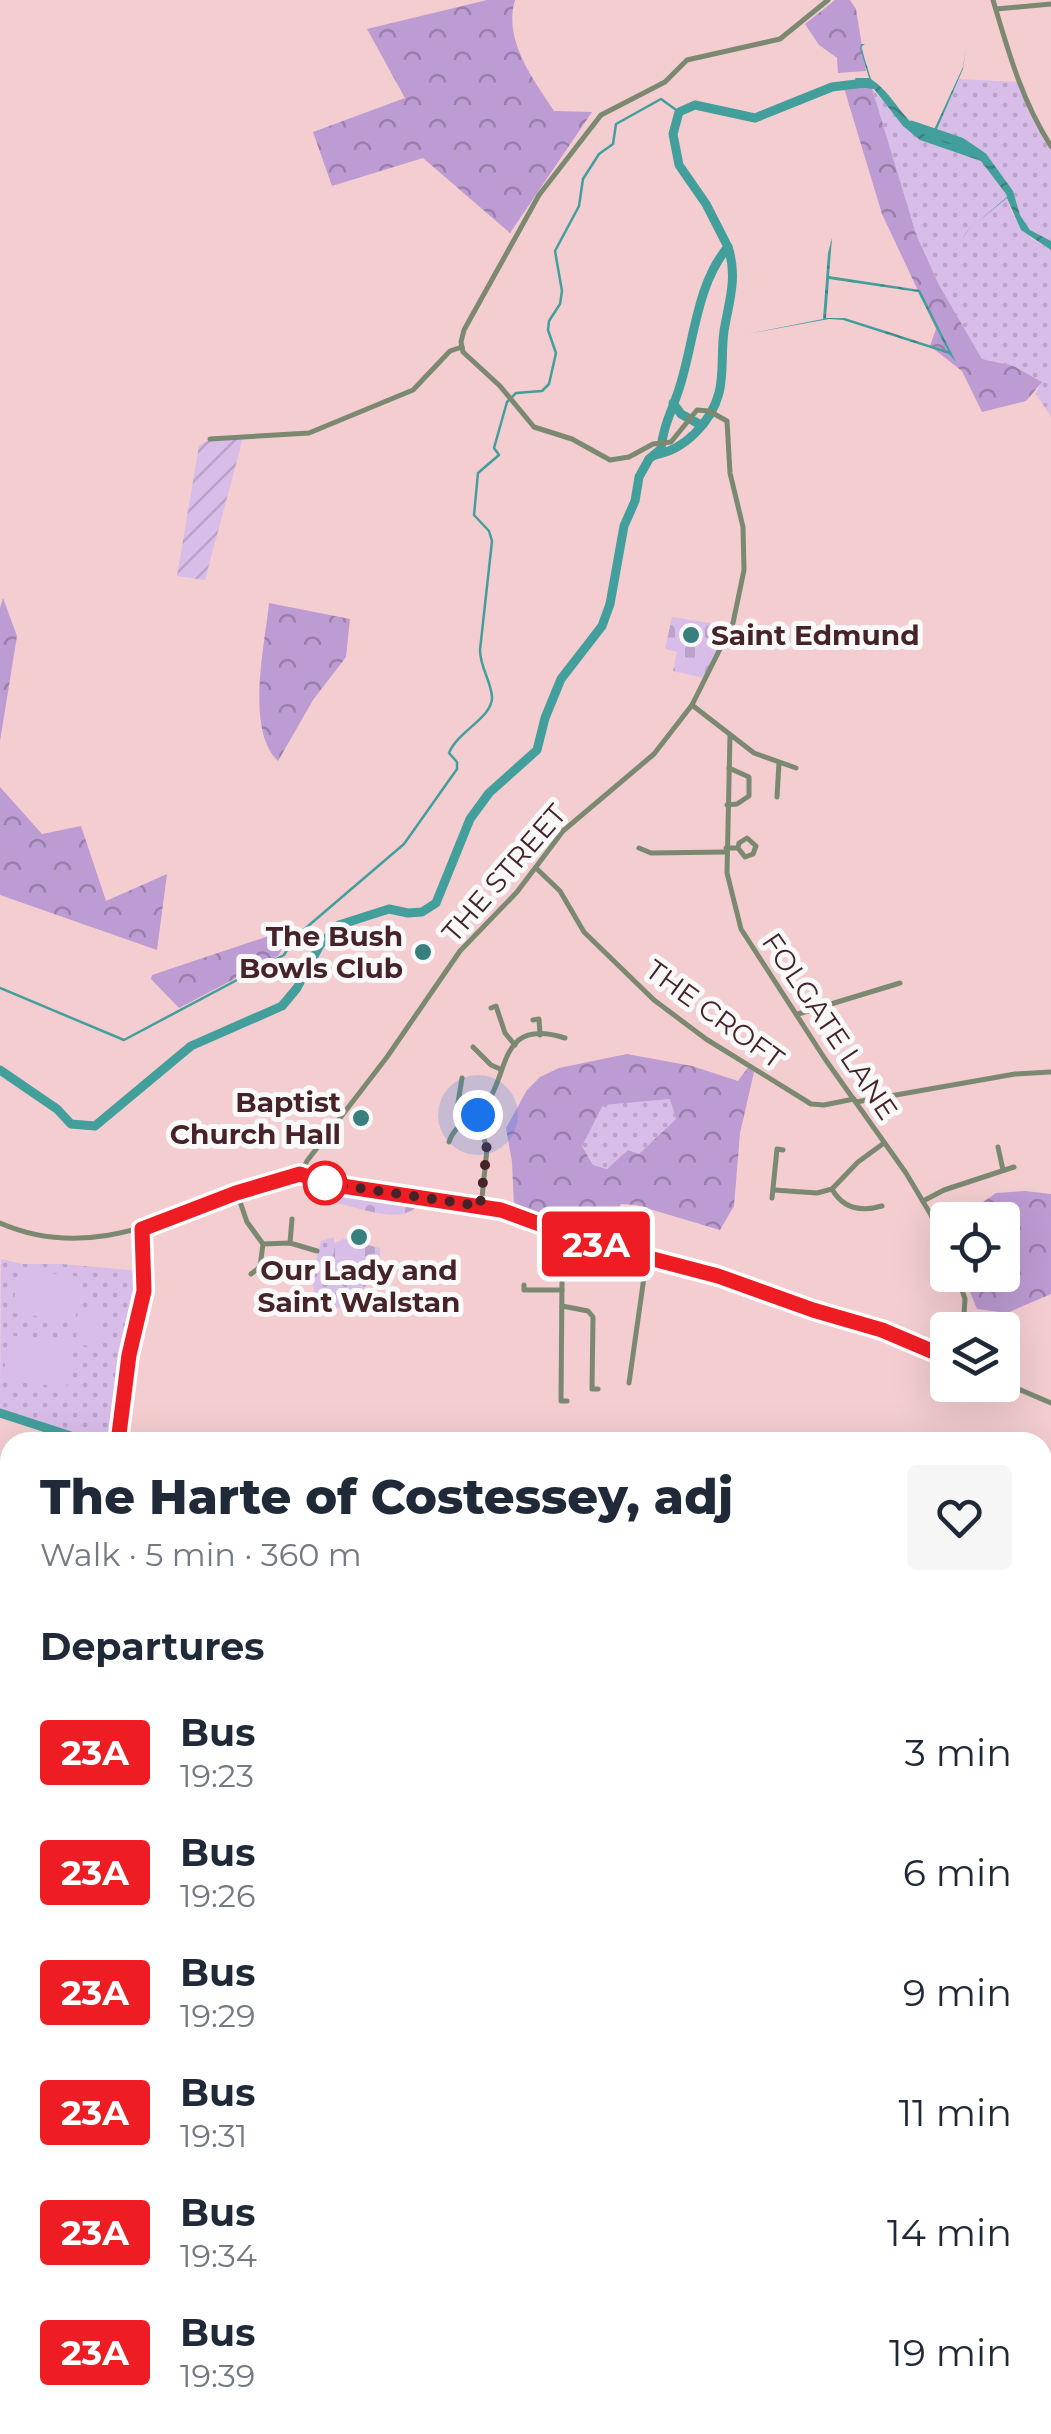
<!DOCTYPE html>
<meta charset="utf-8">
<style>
:root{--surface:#fff;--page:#f6f6f7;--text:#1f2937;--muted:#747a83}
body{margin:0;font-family:Montserrat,sans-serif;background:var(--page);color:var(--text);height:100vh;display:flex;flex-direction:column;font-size:38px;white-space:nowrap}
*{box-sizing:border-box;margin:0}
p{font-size:32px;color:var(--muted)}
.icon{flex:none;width:55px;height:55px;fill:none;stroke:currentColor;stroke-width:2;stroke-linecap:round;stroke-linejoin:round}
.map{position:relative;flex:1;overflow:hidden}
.panel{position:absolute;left:0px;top:1432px;width:1052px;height:1002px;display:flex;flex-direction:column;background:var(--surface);border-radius:30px 30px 0 0;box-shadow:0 10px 40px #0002}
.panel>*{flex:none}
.badge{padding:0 20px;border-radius:8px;font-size:35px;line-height:65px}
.buttons{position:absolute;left:930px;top:1202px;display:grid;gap:20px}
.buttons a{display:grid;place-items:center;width:90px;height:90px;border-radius:10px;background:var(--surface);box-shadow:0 10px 40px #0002;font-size:50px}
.you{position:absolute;width:50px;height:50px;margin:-25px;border:8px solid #fff;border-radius:50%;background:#1a73e8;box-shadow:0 0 0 15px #1a73e833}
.map>.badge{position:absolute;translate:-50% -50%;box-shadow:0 0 0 5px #fff}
h2{padding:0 40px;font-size:38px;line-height:90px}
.round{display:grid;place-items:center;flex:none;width:105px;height:105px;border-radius:10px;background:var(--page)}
.summary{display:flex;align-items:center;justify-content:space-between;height:170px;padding:0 40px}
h1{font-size:48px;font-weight:800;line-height:75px}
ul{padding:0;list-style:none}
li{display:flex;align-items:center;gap:30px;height:120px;padding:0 40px}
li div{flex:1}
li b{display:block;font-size:38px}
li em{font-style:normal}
li .badge{min-width:110px;font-weight:700;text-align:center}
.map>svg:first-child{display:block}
.grass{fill:url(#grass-dots)}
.forest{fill:url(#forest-crowns);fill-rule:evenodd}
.cemetery{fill:url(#cemetery-stones)}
.garden{fill:url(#garden-furrows)}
.pitch{fill:#d8bde9}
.water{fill:url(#water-waves);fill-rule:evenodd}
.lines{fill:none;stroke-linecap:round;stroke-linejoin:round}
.stream{stroke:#439f9c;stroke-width:2.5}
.river{stroke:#439f9c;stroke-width:9}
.minor{stroke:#7b8971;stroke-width:5}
.highway{stroke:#1c3006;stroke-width:10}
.line-casing{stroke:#fff;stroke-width:22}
.line{stroke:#ee1d23;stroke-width:15}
.walk{stroke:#462328;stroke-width:10;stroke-dasharray:0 18}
.poi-dot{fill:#38807e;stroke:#f9f9f9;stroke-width:4}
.stop-dot{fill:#fff;stroke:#ee1d23;stroke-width:5}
.labels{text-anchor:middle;stroke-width:10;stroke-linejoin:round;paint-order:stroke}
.poi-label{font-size:28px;font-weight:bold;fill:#462328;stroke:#f9f9f9;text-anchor:end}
.street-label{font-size:28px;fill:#462328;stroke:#f9f9f9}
</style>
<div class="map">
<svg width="1051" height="2434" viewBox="0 0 1051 2434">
<defs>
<pattern id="grass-dots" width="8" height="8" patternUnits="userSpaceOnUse" patternTransform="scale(2.5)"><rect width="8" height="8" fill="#d8bde9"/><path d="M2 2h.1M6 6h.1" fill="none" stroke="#bba2c8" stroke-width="1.8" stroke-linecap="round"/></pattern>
<pattern id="forest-crowns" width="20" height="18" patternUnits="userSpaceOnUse" patternTransform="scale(2.5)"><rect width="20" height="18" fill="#bd9bd3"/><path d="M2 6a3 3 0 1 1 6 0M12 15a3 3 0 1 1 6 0" fill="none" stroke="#9b7eab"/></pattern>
<pattern id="cemetery-stones" width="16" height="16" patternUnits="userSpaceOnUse" patternTransform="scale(2.5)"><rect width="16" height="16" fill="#d8bde9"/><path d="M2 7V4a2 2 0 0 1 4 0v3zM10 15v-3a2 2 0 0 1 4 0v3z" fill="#bba2c8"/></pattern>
<pattern id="garden-furrows" width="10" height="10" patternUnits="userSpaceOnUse" patternTransform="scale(2.5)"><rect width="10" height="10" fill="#d8bde9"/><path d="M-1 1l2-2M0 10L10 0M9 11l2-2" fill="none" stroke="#bba2c8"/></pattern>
<pattern id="water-waves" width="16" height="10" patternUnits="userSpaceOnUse" patternTransform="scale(2.5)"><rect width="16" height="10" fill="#439f9c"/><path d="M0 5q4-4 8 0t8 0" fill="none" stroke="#3a817f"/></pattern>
</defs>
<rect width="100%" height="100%" fill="#f3cdd0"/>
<g class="grass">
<path d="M958,79L1017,82L1033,121L1051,149V241L1030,230L1020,215L1014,195L987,155L965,145L934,136Z"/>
<path d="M872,89L920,140L982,161L1006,194L1012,214L1031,238L1051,250V417L1036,394L1041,381L1014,366L982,359L939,285L916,234Z"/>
<path d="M670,1099L676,1119L639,1154L628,1150L608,1169L593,1165L582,1145L603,1104Z"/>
<path d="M334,1237L335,1258L380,1256C377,1281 345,1315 318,1311C311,1310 302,1306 295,1304L296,1296L314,1292L312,1277L321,1241Z"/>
<path d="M1,1259L22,1264H62L140,1271L113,1440L70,1435L0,1409Z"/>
<path d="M761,2425H999L1025,2434H760Z"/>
</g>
<g class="forest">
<path d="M487,0H515C503,40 533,79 554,111L592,112L510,233L423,158L332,186L313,132L405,98L367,29Z"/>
<path d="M835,0H850L856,9L866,71L838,73L837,58L819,45L805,24Z"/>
<path d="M871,85L916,234L939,285L982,359L1014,366L1042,382L1026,401L982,412L962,371L930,346L936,329L882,214L844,88Z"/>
<path d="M3,598L17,636L0,741V608Z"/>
<path d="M269,603L350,619L346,657L313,700L278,761C245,729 265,645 269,603Z"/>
<path d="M0,787L42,834L81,826L106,901L167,874L157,950L0,895Z"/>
<path d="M278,933L288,938L278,956L179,1008L151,979L152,975Z"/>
<path d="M627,1054L692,1066L738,1081L749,1066L754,1072L740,1133L734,1206L720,1230L636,1205L621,1204L615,1215L608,1242L518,1213L514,1205L512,1162L506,1128L527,1090L540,1077L559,1068ZM670,1099L676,1119L639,1154L628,1150L607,1169L593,1165L582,1146L603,1105Z"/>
<path d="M1025,1191L1051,1194V1294L1007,1313L977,1309L963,1275H1002V1220H957L996,1193Z"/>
<path d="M0,1755L10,1758V1901L0,1898Z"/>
<path d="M917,2425H999L1025,2434H954V2430Z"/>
</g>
<g class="cemetery">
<path d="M672,617L729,626L704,678L673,671L677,652L665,649Z"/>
<path d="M335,1188L415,1201V1208C396,1224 359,1207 336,1203Z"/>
<path d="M344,1239L380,1248V1256L334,1258V1243Z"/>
</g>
<path class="garden" d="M243,438L205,580L177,576L199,446L207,441Z"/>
<g class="pitch">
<path d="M19,1269L81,1277L75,1321L12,1313Z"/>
<path d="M80,1309L102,1312L97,1347L75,1344Z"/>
<path d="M9,1335L73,1344L66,1388L3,1379Z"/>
</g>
<g class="water">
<path d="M861,44H865L861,47L871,79C895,95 904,125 931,136L963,67L966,48L963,69L934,136L965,145L987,155L1013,191L1020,215L1030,230L1051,241V250L1021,230L1007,198L969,229L961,241L968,230L1007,197L1006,194L981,161L920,140L903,126L874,89L858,87L855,78H869L860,48Z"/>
<path d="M832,238L829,276L920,290L956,362L949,354L843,320L829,319L747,334L823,319L828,253ZM829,279L918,292L948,351L845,318H826Z"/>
</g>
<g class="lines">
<path class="stream" d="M0,988L124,1040L284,955L294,938L404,844L457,769V762L449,753C458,731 493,717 492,697C491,681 480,667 480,650L492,541L489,531L474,515L478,473L499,455L494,448L507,402L516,393L542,391L549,384L556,353L548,330L549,321L560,304L562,291L555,251L579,206L583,179L599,154L613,144L616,124L661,99L679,112"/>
<g class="river">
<path d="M911,125L961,142L983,157"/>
<path d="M673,403L681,414L701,425"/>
<path d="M655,455C684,450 711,423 719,393C724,374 721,351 724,331C729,301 738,277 728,247"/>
<path d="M0,1070L57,1109L71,1124L95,1126L191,1046L282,1006L297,988L320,945L339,925L389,909L408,913L422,912L436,903L470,819L489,793L537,750L545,718L561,679L602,626L610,604L624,526L635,501L639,477L649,459L661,449C663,426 672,411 679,389C694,344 696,284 728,247L706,204L679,165L673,134L679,112L695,105L755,118L832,87L864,83"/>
<path d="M0,1413L80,1439L122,1442"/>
<path d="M1042,1597L1051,1593"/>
</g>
<g class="minor">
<path d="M993,0C1008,50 1022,102 1051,146"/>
<path d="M996,9L1051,4"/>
<path d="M210,439L309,433L413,390L450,351L462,347"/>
<path d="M692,705L754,753L796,768"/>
<path d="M730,735L727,873L741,929L825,1059L906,1173L931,1215L948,1254"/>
<path d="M777,797L779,763"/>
<path d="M727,805L737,804L749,796V777L729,768"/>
<path d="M639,848L651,853L725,852"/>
<path d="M726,848H738L745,857L753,854L756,846L747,838L739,843L738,848"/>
<path d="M536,868L560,891L584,932L654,1000L706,1039L811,1104L824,1105L854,1099"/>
<path d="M491,1008L496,1006L505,1033L515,1045"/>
<path d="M798,1014L900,983"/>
<path d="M533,1020L539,1019L540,1035"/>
<path d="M473,1047L491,1065L500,1069"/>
<path d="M462,1078L458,1103L466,1120"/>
<path d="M856,1102L1015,1074L1050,1072"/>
<path d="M477,1114L487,1149L481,1207"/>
<path d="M449,1142C456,1121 475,1119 487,1103C509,1073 499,1017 565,1038"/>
<path d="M998,1147L1003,1170"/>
<path d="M300,1175L307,1161L387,1057L460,951L517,892L563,831L654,754L692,705L733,623L744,570L743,527L730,473L727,421L709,411L697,410L671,442L653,444L629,457L610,460L572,439L534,427L500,386L463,352L461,342L464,330L539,195L601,115L665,82L687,60L780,39L828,0"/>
<path d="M300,1175L329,1184L501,1211L588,1242L718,1276L790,1303L899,1337L948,1358"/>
<path d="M832,1189C843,1209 861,1212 882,1206"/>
<path d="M774,1190L817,1193L832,1189L858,1162L884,1143"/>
<path d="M237,1193L247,1222L263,1244L260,1267L251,1274"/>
<path d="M772,1198L777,1149L783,1150"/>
<path d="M923,1201L944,1190L1014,1167"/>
<path d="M0,1223C107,1270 199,1196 300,1175"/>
<path d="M567,1235L562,1281L561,1401H567"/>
<path d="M290,1243L292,1219"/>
<path d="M263,1244L290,1243L317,1251"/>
<path d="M957,1275L965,1299L963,1330"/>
<path d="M524,1285V1290H562"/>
<path d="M562,1306L588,1311L593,1317L592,1389H598"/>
<path d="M1002,1382L1051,1403"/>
<path d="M629,1383L647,1256"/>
<path d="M118,1442L129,1355L144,1291L142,1229"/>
<path d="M1042,1707L1051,1697"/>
<path d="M1042,1788L1051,1790"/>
<path d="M1042,1873L1051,1847"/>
<path d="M0,1973L10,1974"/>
<path d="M0,2055L10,2048"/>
<path d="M1042,2059L1051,2064"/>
<path d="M1042,2178L1051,2182"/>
<path d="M0,2197L10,2200"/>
<path d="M3,2264L10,2227"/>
<path d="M1042,2311L1051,2313"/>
<path d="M258,2425L313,2434"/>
<path d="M739,2425L744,2434"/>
<path d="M751,2425L753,2434"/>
<path d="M169,2434L170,2425"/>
<path d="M398,2434V2425"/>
<path d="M527,2434V2425"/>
<path d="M689,2434L701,2425"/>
</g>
<g class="highway">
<path d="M0,2061L10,2065"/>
<path d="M0,2069L10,2073"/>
<path d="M1042,2424L1051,2427"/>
<path d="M1022,2425L1046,2434"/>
</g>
</g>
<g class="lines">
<defs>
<path id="line" d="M118,1442L129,1355L144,1291L142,1229L236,1193L300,1174L329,1184L501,1210L588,1242L718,1276L813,1310L882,1330L948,1358"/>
</defs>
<use href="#line" class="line-casing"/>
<use href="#line" class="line"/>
<path class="walk" d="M325,1183L480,1206L487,1149L478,1115"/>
</g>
<g class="poi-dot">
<circle cx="691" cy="635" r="10"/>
<circle cx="423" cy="952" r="10"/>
<circle cx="361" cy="1118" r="10"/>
<circle cx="359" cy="1237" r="10"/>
</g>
<circle class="stop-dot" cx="325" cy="1183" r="20"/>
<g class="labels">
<g class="poi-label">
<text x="711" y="645" text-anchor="start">Saint Edmund</text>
<text x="403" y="946">The Bush<tspan x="403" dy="32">Bowls Club</tspan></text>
<text x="341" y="1112">Baptist<tspan x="341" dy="32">Church Hall</tspan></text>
<text x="359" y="1280" text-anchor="middle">Our Lady and<tspan x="359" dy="32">Saint Walstan</tspan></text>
</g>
<g class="street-label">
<text transform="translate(504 873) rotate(-49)" y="10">THE STREET</text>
<text transform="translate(715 1014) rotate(36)" y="10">THE CROFT</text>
<text transform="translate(830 1026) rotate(56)" y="10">FOLGATE LANE</text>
</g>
</g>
</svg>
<div class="buttons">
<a><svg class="icon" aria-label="locate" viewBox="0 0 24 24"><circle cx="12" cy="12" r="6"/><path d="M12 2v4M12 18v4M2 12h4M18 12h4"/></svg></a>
<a><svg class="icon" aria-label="layers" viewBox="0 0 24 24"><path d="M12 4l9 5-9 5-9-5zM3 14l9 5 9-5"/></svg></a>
</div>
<div class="you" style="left:478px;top:1115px"></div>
<b class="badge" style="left:596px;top:1244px;background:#ee1d23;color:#fff">23A</b>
<section class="panel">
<div class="summary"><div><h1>The Harte of Costessey, adj</h1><p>Walk · 5 min · 360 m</p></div><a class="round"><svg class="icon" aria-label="heart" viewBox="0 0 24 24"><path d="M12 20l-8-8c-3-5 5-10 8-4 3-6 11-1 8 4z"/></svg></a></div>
<h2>Departures</h2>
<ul>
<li><span class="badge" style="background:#ee1d23;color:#fff">23A</span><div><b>Bus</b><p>19:23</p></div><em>3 min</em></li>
<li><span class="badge" style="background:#ee1d23;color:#fff">23A</span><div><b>Bus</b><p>19:26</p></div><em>6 min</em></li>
<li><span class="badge" style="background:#ee1d23;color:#fff">23A</span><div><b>Bus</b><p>19:29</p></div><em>9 min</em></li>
<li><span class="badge" style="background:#ee1d23;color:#fff">23A</span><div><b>Bus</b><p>19:31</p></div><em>11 min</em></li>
<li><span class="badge" style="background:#ee1d23;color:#fff">23A</span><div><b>Bus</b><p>19:34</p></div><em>14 min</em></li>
<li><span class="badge" style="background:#ee1d23;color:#fff">23A</span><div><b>Bus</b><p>19:39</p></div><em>19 min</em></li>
</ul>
</section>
</div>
